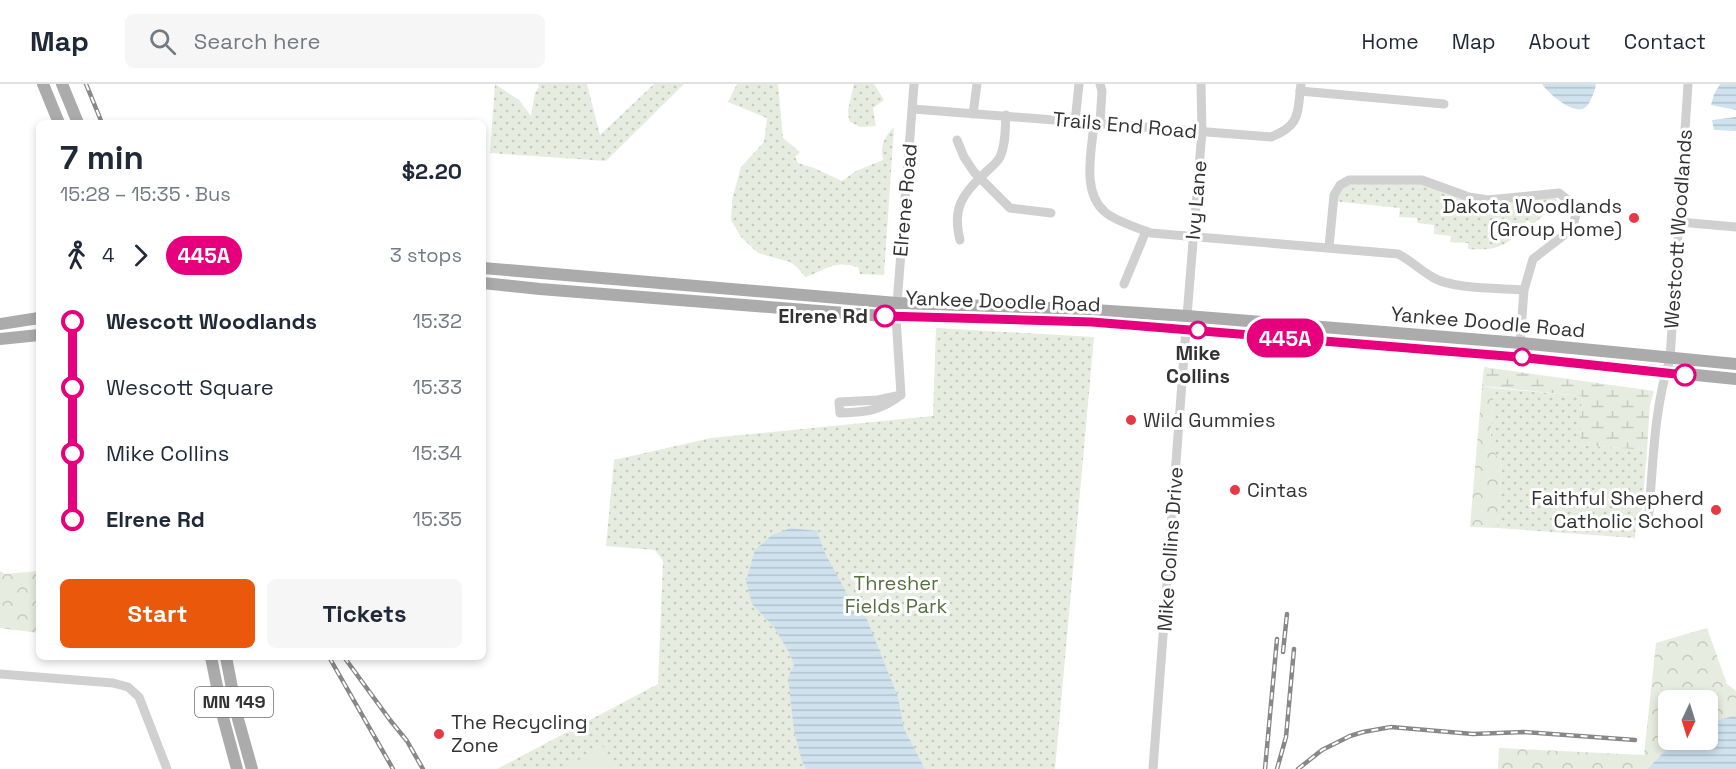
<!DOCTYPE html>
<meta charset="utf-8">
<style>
:root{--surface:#fff;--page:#f6f6f7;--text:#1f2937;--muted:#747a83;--line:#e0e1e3;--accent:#ea580c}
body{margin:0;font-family:"Space Grotesk",sans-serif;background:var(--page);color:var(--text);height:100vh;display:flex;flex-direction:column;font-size:22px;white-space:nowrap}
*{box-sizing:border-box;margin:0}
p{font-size:20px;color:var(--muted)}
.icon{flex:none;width:33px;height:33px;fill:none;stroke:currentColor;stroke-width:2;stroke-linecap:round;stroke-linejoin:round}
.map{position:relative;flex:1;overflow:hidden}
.drawer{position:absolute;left:36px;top:36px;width:450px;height:540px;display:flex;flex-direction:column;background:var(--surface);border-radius:9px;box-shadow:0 3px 9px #0003}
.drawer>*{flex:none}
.badge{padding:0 12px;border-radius:20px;font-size:21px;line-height:39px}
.needle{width:39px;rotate:184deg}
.tools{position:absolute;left:1658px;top:606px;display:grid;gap:12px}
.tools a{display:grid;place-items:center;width:60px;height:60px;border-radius:9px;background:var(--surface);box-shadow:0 3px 9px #0003;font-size:30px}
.map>.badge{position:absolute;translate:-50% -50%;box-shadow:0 0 0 3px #fff}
.legs{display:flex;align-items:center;gap:9px;height:66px;padding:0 24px;font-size:20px}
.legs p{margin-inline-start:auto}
.summary{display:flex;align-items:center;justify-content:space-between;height:102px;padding:0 24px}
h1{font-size:33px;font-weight:800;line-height:45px}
.cta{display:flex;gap:12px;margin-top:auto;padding:12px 24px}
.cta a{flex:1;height:69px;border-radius:9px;background:var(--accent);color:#fff;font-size:24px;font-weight:800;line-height:69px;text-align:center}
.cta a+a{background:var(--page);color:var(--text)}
ul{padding:0 24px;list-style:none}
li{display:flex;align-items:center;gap:21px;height:66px;font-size:22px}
li i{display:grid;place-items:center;width:9px;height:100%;margin:0 8px;background:currentColor}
li i::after{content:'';width:15px;height:15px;margin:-8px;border:4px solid;border-radius:50%;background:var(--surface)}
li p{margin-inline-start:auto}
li:first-child i{background:linear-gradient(#0000 50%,currentColor 0)}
li:last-child i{background:linear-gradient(currentColor 50%,#0000 0)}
header{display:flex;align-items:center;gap:36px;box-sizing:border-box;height:84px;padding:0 30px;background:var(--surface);border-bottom:2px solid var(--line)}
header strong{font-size:28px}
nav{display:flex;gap:33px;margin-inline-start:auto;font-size:21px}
.search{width:420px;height:54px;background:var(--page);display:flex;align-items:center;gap:15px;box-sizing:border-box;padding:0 21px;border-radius:9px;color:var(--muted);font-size:22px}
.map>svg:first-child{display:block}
.grass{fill:url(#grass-dots)}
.forest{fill:url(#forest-crowns)}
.wetland{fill:url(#wetland-marsh)}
.pitch{fill:#e6ecdf}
.water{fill:url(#water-rules)}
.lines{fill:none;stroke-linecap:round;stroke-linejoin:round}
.minor{stroke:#d0d0d0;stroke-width:9}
.major{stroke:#ababab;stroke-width:12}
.rail-casing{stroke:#888;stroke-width:4.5}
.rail{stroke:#fff;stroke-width:2;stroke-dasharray:7;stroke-linecap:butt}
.line-1-casing{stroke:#fff;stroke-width:14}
.line-1{stroke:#e6007e;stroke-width:9}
.poi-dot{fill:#e63946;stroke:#fff;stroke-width:2}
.stop-1-dot{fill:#fff;stroke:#e6007e;stroke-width:3}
.labels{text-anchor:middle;stroke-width:6;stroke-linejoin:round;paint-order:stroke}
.shield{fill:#fff;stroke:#707070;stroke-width:1.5}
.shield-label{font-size:18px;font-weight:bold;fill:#333}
.street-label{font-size:20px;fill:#333;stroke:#fff}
.poi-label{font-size:20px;fill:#333;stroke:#fff;text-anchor:start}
.stop-label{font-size:20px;font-weight:bold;fill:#333;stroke:#fff;text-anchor:end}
.park-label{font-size:20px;fill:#56703f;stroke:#fff}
</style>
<header>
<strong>Map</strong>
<div class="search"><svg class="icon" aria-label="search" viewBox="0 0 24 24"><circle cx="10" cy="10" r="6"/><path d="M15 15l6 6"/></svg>Search here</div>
<nav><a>Home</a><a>Map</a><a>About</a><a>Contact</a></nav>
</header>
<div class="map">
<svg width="1736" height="685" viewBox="0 0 1736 685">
<defs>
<pattern id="grass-dots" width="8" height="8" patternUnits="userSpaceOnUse" patternTransform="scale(1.5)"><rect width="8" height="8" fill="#e6ecdf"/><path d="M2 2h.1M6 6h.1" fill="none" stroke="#c6cbc0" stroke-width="1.8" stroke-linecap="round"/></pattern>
<pattern id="forest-crowns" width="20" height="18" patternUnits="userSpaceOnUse" patternTransform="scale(1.5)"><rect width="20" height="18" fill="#e6ecdf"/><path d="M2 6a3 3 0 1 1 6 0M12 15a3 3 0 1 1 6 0" fill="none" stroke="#c6cbc0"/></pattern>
<pattern id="wetland-marsh" width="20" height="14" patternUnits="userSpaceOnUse" patternTransform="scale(1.5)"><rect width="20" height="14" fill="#e6ecdf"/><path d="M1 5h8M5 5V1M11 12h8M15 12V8" fill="none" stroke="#c6cbc0"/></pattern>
<pattern id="water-rules" width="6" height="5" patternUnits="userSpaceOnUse" patternTransform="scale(1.5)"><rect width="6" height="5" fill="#cfe2ee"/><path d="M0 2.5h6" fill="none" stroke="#b2c2cd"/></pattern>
</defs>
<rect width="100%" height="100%" fill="#fff"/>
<g class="grass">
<path d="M495,0L519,16L531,32L535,9L539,3L538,0H587L600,51L654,0H684L606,77L490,69Z"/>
<path d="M737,0H778L783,54L800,68L795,73L798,79L814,84L842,97L856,87L883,76C880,62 884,53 894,43L884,191L860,190L858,183C832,176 829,185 805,193L797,183L790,178L758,169L741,153L731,136L732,116L741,83L764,58L767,34L728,18Z"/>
<path d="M854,0H874L884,16L873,24L876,42L860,43L849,37L848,26Z"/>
<path d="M1422,96L1469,112L1553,110L1557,116L1542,127L1545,130L1532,141L1528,136L1514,147L1517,151C1499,166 1490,166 1468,165V159L1450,158L1451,152L1434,150V141L1417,139V134L1399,133L1400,124L1333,117L1340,101Z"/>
<path d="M936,244L1094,253L1055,685H497L658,600L663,477L655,466L606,462L614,376L711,354L933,332Z"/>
<path d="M1494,304L1582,312L1580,361L1647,366L1642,426L1636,432L1635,454L1497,444L1502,382L1490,359Z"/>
</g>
<g class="forest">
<path d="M1482,302L1494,304L1490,359L1502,382L1497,444L1470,443Z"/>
<path d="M0,487L5,490L39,487V549L0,544Z"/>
<path d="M1707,544L1727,600L1736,607V633L1715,637L1707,641V616H1668V656H1682L1669,663L1647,685H1498L1499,664L1644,671L1656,559Z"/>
</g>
<path class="wetland" d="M1484,283L1654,307L1650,321L1647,366L1580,361L1582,312L1482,302Z"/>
<path class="pitch" d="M603,662L615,685H563Z"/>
<g class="water">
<path d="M1542,0H1595L1596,1C1594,8 1590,23 1582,25C1570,28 1548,9 1542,0Z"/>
<path d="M1720,0H1736V26L1711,21L1714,10Z"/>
<path d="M1736,33V47L1714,46L1712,36Z"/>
<path d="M791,444L817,447L825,469L851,517L864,528L898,613L904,645L925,685H806L802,677L794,647L788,593L794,581L790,570L774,543L752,520L746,497L755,466L772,451Z"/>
<path d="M1734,632L1736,633V685H1647L1669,663L1682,656H1707V641L1715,637Z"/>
</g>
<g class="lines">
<g class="minor">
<path d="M1100,0L1102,7L1100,39"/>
<path d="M1300,7L1444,20"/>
<path d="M913,25L1271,53C1302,41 1297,28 1301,0"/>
<path d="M973,30L977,0"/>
<path d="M1075,38L1079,0"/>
<path d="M1094,39C1092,66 1081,108 1105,128C1115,137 1138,144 1151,149L1398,170C1412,177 1421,187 1434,194C1453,205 1500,204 1524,206"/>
<path d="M957,56L964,73L974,88L1010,124L1051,129"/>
<path d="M1679,138L1736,143"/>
<path d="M960,156C952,125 962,110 984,90C989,85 997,79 1000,73C1006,60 1005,45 1006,31"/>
<path d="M1329,163L1334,111L1340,101L1349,96H1422L1469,113L1488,116L1559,109L1573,120L1576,129L1574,139L1568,148L1533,175L1524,206L1520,259"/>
<path d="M1124,200L1146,147"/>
<path d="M1187,232L1202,47L1201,0"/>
<path d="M901,311C880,327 867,328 840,329L839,318L878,316L901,311L896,233L914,0"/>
<path d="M1648,440C1653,387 1653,326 1670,275L1688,0"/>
<path d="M0,590L113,599L128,603L139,613L167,685"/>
<path d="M1153,685L1186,245"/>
</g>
<g class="major">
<path d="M43,0L59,39"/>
<path d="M62,0L78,39"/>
<path d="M483,184L897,219L1079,225L1187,232L1520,259L1736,280"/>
<path d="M483,199L540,205L896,233L1092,238L1186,245L1518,273L1736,295"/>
<path d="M0,240L39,234"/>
<path d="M0,255L39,251"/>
<path d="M211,573L224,637L237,685"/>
<path d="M226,573L238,635L252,685"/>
</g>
<defs>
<g id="rail">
<path d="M86,0L102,39"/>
<path d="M1283,568L1287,530"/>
<path d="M329,573L393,685"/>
<path d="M344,573L390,636L407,657L423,685"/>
<path d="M1265,685L1277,555"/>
<path d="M1277,685L1286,653L1294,565"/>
<path d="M1298,685L1322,666L1350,652L1363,648L1391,643L1473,650L1524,648L1635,656"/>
</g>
</defs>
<use href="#rail" class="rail-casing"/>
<use href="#rail" class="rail"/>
</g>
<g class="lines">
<defs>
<path id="line-1" d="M885,232L1092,238L1518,273L1685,291"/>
</defs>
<use href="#line-1" class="line-1-casing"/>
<use href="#line-1" class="line-1"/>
</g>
<g class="poi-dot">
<circle cx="1634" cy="134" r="6"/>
<circle cx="1131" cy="336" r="6"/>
<circle cx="1235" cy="406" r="6"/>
<circle cx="1716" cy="426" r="6"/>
<circle cx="439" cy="650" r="6"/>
</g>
<g class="stop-1-dot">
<circle cx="885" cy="232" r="10"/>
<circle cx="1198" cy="246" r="8"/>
<circle cx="1522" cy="273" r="8"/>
<circle cx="1685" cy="291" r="10"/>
</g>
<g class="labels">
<rect class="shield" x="195" y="603" width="78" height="30" rx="4.5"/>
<g class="shield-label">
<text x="234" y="624">MN 149</text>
</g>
<g class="street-label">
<text transform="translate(1125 41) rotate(5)" y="7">Trails End Road</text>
<text transform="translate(905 116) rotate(-85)" y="7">Elrene Road</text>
<text transform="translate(1196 116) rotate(-85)" y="7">Ivy Lane</text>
<text transform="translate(1678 145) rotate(-86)" y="7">Westcott Woodlands</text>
<text transform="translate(1003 217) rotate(2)" y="7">Yankee Doodle Road</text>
<text transform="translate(1488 238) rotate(5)" y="7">Yankee Doodle Road</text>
<text transform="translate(1170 465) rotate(-86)" y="7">Mike Collins Drive</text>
</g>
<g class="poi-label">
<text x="1622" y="129" text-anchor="end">Dakota Woodlands<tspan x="1622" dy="23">(Group Home)</tspan></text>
<text x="1143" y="343">Wild Gummies</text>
<text x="1247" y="413">Cintas</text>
<text x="1704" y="421" text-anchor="end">Faithful Shepherd<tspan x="1704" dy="23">Catholic School</tspan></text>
<text x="451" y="645">The Recycling<tspan x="451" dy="23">Zone</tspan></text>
</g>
<g class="stop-label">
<text x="868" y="239">Elrene Rd</text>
<text x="1198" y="276" text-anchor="middle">Mike<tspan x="1198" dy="23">Collins</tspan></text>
</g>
<g class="park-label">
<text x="896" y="506">Thresher<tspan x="896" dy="23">Fields Park</tspan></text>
</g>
</g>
</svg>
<div class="tools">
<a><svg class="needle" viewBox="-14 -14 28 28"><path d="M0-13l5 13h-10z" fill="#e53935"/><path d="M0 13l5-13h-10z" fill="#747a83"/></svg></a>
</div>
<b class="badge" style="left:1285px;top:254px;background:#e6007e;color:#fff">445A</b>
<section class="drawer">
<div class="summary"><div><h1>7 min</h1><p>15:28 – 15:35 · Bus</p></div><b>$2.20</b></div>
<div class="legs"><svg class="icon" aria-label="walk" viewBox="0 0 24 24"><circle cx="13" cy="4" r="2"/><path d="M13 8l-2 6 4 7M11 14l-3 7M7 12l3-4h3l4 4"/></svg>4<svg class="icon" aria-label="forward" viewBox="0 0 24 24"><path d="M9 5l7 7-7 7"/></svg><b class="badge" style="background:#e6007e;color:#fff">445A</b><p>3 stops</p></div>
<ul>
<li><i style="color:#e6007e"></i><b>Wescott Woodlands</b><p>15:32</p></li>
<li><i style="color:#e6007e"></i><span>Wescott Square</span><p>15:33</p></li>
<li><i style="color:#e6007e"></i><span>Mike Collins</span><p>15:34</p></li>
<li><i style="color:#e6007e"></i><b>Elrene Rd</b><p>15:35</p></li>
</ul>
<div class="cta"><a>Start</a><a>Tickets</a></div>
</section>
</div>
